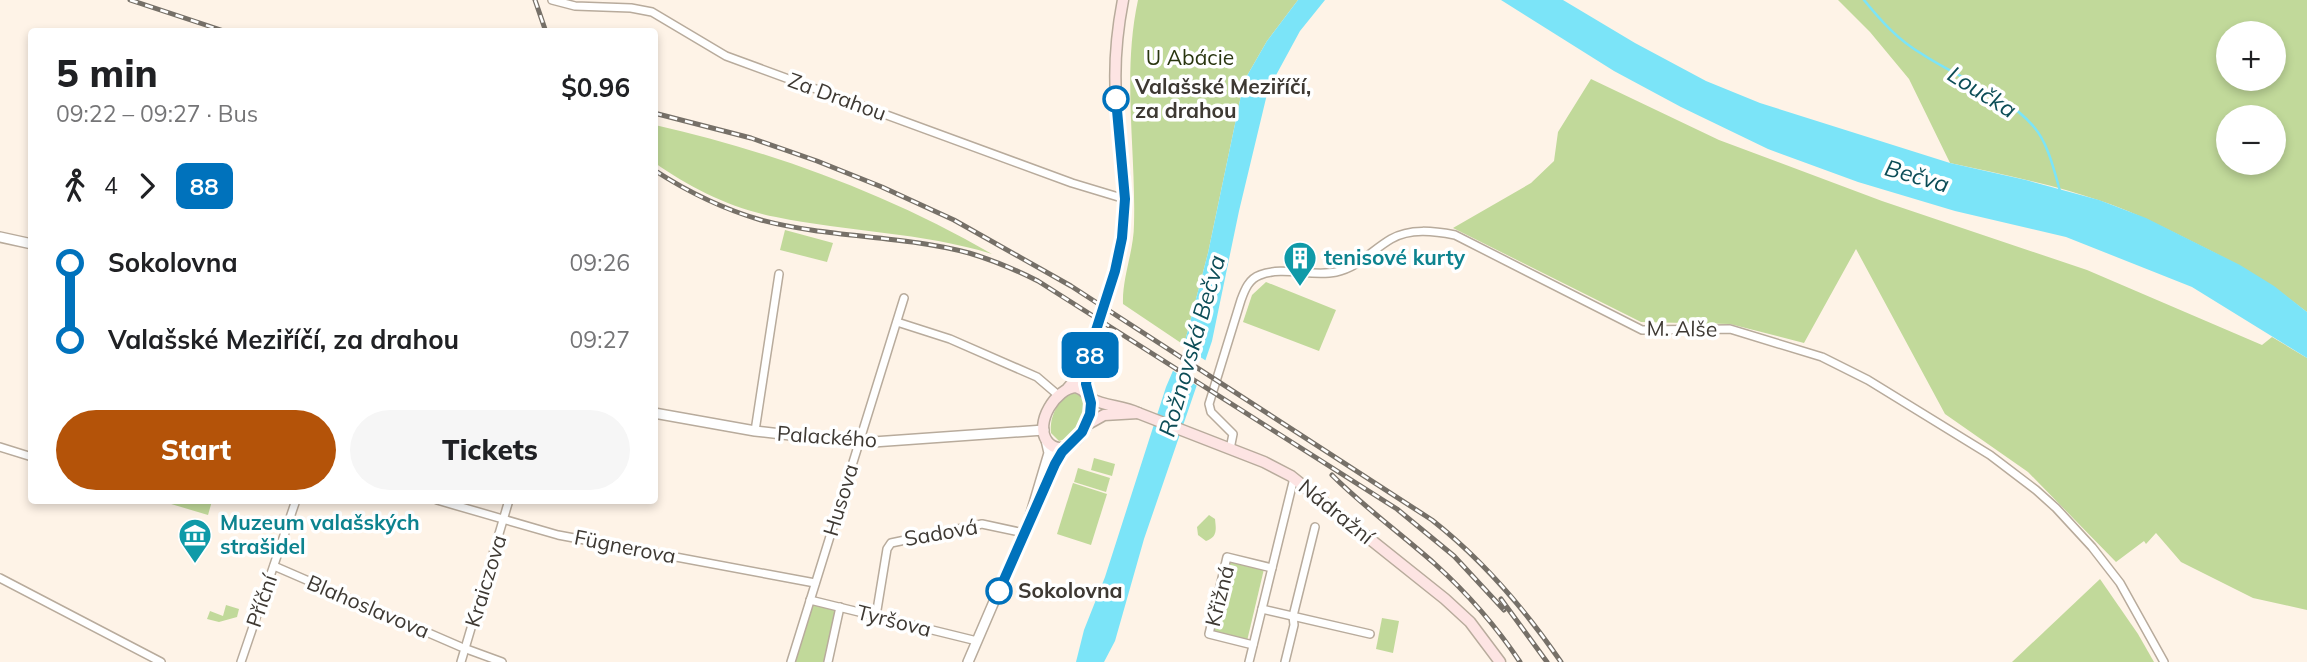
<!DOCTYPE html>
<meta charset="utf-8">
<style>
:root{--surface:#fff;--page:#f6f6f6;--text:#202124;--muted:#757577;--accent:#b45309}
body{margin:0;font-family:Mulish,sans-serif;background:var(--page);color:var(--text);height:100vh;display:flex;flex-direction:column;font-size:26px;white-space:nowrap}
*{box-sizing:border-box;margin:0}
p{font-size:23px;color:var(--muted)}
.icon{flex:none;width:38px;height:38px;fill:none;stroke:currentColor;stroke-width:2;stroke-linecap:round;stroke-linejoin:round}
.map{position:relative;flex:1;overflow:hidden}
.panel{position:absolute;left:28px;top:28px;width:630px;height:476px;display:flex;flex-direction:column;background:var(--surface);border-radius:7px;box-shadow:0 4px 10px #0003}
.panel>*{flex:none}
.badge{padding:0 14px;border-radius:10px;font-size:24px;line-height:46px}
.buttons{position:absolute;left:2216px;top:21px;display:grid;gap:14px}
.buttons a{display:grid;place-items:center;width:70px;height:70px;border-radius:50%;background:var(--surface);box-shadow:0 4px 10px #0003;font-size:35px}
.map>.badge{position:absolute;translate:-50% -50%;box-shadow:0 0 0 4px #fff}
.legs{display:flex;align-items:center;gap:10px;height:77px;padding:0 28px;font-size:23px}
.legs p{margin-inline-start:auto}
.head{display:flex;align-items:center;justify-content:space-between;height:119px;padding:0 28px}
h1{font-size:38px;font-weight:800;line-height:52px}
.button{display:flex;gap:14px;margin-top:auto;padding:14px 28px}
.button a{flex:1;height:80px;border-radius:42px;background:var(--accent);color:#fff;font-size:28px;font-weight:800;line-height:80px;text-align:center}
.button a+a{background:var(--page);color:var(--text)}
ul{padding:0 28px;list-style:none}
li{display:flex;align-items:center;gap:24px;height:77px;font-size:26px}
li i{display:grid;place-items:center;width:10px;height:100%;margin:0 9px;background:currentColor}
li i::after{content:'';width:18px;height:18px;margin:-9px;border:5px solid;border-radius:50%;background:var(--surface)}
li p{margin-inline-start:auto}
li:first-child i{background:linear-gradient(#0000 50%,currentColor 0)}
li:last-child i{background:linear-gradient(currentColor 50%,#0000 0)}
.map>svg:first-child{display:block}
.green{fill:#c1d99a;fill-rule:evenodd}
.water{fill:#7be4f8}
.pier{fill:#fef3e7}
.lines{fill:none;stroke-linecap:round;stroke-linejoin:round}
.stream{stroke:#7be4f8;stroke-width:2.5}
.minor-casing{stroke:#b8ab9c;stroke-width:10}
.tertiary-casing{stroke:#b8ab9c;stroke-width:12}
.secondary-casing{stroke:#b8ab9c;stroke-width:13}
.minor{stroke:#fff;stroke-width:7}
.tertiary{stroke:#fff;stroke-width:9}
.secondary{stroke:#fde4e3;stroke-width:10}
.rail-casing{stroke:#767068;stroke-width:5}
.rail{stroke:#fff;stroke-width:2.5;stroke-dasharray:8;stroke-linecap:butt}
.line-1-casing{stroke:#fff;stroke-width:16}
.line-1{stroke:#0072bc;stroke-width:10}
.stop-1-dot{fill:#fff;stroke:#0072bc;stroke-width:3.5}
.labels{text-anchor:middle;stroke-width:7;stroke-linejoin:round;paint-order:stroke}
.park-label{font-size:21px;fill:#29360f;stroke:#fff}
.stop-label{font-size:21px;font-weight:bold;fill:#3e3933;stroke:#fff;text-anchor:start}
.street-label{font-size:21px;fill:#3e3933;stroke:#fff}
.culture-label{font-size:21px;font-weight:bold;fill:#0d838f;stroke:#fff;text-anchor:start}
.water-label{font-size:23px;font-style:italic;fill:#0c4d57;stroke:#fff}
</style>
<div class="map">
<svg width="2307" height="662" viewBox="0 0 2307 662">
<rect width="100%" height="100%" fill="#fef3e7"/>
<g class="green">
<path d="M1138,0H1298L1267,41L1244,81L1208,253L1184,345L1123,304C1122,277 1134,251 1134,224C1136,150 1122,74 1138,0Z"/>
<path d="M1838,0H2307V312C2264,278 2228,259 2179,235C2153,222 2128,210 2101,201C2052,184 2000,174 1950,163L1909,79L1870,32ZM2228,33H2273V79H2228ZM2228,117H2273V163H2228Z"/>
<path d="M1591,79L1719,140L1882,201L2087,270L2262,345L2272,337L2307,358V610L2253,598L2181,562L2156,533L2146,544L2144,541L2116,562L2028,472L1945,414L1856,249L1804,343L1730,324L1641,322L1453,228L1531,183L1554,161L1558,132Z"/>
<path d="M655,125C771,151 888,194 992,254C921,232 848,232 776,217C733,209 690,188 655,163Z"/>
<path d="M785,230L833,243L827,262L780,250Z"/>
<path d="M1266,282L1336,310L1319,351L1243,322L1252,295Z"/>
<path d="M1073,393L1079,395L1084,401V415L1071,437L1059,441L1051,433C1049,417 1058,399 1073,393Z"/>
<path d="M1094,458L1115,464L1112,476L1091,470Z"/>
<path d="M1078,468L1110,478L1106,492L1074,482Z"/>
<path d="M1073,483L1107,494L1091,545L1057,534Z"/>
<path d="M161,501H212L208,515Z"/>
<path d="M1209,515L1215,519C1216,529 1218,537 1206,541L1198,535L1197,527Z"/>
<path d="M1228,560L1264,569L1247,641L1212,632Z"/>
<path d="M2100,579L2138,634L2154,662H2012Z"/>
<path d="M810,600L840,607L828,662H791Z"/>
<path d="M226,605L239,609L237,617L219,622L207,619L210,611L223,616Z"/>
<path d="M1382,618L1399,621L1393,653L1376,649Z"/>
</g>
<g class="water">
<path d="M1298,0H1325L1300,31L1268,90L1239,211L1212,341L1144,539L1115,641L1104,662H1076L1084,630L1105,577L1166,387L1184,345L1208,253L1244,81L1267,41Z"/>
<path d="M1501,0H1563L1635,43L1706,81L1760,103L1950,163L2026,180L2099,200L2146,218L2240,265L2274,286L2307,312V358L2192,287L2066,237L1955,211L1858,182L1768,149L1681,107L1614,71Z"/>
</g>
<path class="pier" d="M1180,344L1208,362L1199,387L1170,369Z"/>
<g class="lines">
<path class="stream" d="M1864,0C1881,21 1898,40 1922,54C1958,78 2005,93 2034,127C2048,143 2054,170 2060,191"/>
<defs>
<g id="minor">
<path d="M552,0L575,6L631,8L652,12L726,56L1072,183L1125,199"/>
<path d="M897,322L950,339L1037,377L1058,395"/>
<path d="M755,431L779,274"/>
<path d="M0,447L32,457"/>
<path d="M1230,449L1233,434L1211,412L1209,404L1241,300C1245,289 1249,279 1260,275C1283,266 1312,277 1336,272C1359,267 1372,250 1391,239C1410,228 1434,231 1455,235L1642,330L1730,329L1822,357L1868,380L1990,455L2036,490L2056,508L2092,547L2120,583L2164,662"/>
<path d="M437,500L558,535L815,583"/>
<path d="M274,566L461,647L502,662"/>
<path d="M0,578L161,662"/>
<path d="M810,600L977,641"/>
<path d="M1262,609L1370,634"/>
<path d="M876,616L887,549L891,543L982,524L1024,533"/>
<path d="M1253,645L1209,634L1227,557L1272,568"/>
<path d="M241,662L296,500"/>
<path d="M461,662L509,500"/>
<path d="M791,662L904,298"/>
<path d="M828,662L840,607"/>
<path d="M1249,662L1294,478"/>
<path d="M1285,662L1294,625L1293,616L1315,527"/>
</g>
<g id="tertiary">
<path d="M0,237L32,244"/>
<path d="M654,413L755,431L859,443L1044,430"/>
<path d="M1046,440L1049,453L1029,520C1039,498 1050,461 1069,446"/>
<path d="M968,662L1029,520"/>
</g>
<g id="secondary">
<path d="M1091,346C1107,298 1125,251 1125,199C1125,165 1118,131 1116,97C1114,65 1117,31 1123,0"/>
<path d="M1076,387C1115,400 1069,470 1047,441C1034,423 1056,388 1076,387Z"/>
<path d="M1068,388L1075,380L1091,346L1086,384L1088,394"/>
<path d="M1138,413L1264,462L1291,476L1445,599L1470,622L1500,662"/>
<path d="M1088,424L1104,415L1138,413C1122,405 1105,407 1090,398"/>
</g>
</defs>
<use href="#minor" class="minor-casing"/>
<use href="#tertiary" class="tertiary-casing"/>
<use href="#secondary" class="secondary-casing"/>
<use href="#minor" class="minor"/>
<use href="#tertiary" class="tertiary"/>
<use href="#secondary" class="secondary"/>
<defs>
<g id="rail">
<path d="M130,0L227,32"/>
<path d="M535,0L546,32"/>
<path d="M654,113L751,138L817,161L882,187L954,220L1071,286L1432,520C1484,561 1524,608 1561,662"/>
<path d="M654,170C688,192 723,209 761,220C829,238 901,235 969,253C993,260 1016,270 1038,281L1397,509L1454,556L1504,610"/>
<path d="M1332,475C1364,507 1400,533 1435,564C1467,593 1496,626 1520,662"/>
<path d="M1501,599L1547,662"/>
</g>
</defs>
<use href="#rail" class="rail-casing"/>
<use href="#rail" class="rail"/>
</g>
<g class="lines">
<defs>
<path id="line-1" d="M999,591L1055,464L1062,452L1082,432L1090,414L1091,403L1086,384L1091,346L1115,271L1122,238L1125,199L1116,99"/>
</defs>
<use href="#line-1" class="line-1-casing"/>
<use href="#line-1" class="line-1"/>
</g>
<defs>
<symbol id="building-pin" viewBox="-11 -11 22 30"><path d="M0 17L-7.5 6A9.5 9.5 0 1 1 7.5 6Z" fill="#0f9aa8" stroke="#fff"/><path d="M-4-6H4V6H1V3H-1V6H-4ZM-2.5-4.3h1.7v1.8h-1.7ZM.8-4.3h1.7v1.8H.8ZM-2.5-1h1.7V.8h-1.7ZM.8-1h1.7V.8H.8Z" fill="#fff"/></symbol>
<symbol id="museum-pin" viewBox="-11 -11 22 30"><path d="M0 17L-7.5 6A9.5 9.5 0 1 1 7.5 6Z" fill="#0f9aa8" stroke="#fff"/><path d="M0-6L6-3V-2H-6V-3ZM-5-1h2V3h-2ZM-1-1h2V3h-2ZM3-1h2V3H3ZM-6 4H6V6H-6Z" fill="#fff"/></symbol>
</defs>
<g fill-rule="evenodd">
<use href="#building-pin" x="1281" y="239" width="38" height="52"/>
<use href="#museum-pin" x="176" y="516" width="38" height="52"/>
</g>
<g class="stop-1-dot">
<circle cx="1116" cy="99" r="12"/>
<circle cx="999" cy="591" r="12"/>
</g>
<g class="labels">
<g class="park-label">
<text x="1190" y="65">U Abácie</text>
</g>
<g class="stop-label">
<text x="1135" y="94">Valašské Meziříčí,<tspan x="1135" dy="24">za drahou</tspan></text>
<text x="1018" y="598">Sokolovna</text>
</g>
<g class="street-label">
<text transform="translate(837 97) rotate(20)" y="7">Za Drahou</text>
<text transform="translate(1682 329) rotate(1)" y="7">M. Alše</text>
<text transform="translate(827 437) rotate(4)" y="7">Palackého</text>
<text transform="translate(841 500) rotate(-73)" y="7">Husova</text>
<text transform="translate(1336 512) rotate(39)" y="7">Nádražní</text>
<text transform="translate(941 533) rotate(-10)" y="7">Sadová</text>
<text transform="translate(625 547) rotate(11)" y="7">Fügnerova</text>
<text transform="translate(486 581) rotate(-73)" y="7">Kraiczova</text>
<text transform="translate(1220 596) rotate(-76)" y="7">Křižná</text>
<text transform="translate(262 601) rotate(-71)" y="7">Příční</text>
<text transform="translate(368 607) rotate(23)" y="7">Blahoslavova</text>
<text transform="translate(894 621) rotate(14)" y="7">Tyršova</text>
</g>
<g class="culture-label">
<text x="1324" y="265">tenisové kurty</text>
<text x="220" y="530">Muzeum valašských<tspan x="220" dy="24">strašidel</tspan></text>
</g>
<g class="water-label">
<text transform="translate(1982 92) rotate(32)" y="8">Loučka</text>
<text transform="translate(1917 176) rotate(16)" y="8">Bečva</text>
<text transform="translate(1192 346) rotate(-74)" y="8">Rožnovská Bečva</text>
</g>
</g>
</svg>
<div class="buttons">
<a>+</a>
<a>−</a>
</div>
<b class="badge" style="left:1090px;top:355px;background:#0072bc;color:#fff">88</b>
<section class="panel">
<div class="head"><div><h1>5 min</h1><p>09:22 – 09:27 · Bus</p></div><b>$0.96</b></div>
<div class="legs"><svg class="icon" aria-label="walk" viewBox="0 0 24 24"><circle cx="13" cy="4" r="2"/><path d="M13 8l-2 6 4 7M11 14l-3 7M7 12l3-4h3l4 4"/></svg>4<svg class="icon" aria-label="forward" viewBox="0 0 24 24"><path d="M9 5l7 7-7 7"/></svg><b class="badge" style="background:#0072bc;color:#fff">88</b></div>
<ul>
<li><i style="color:#0072bc"></i><b>Sokolovna</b><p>09:26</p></li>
<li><i style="color:#0072bc"></i><b>Valašské Meziříčí, za drahou</b><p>09:27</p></li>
</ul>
<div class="button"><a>Start</a><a>Tickets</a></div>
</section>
</div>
